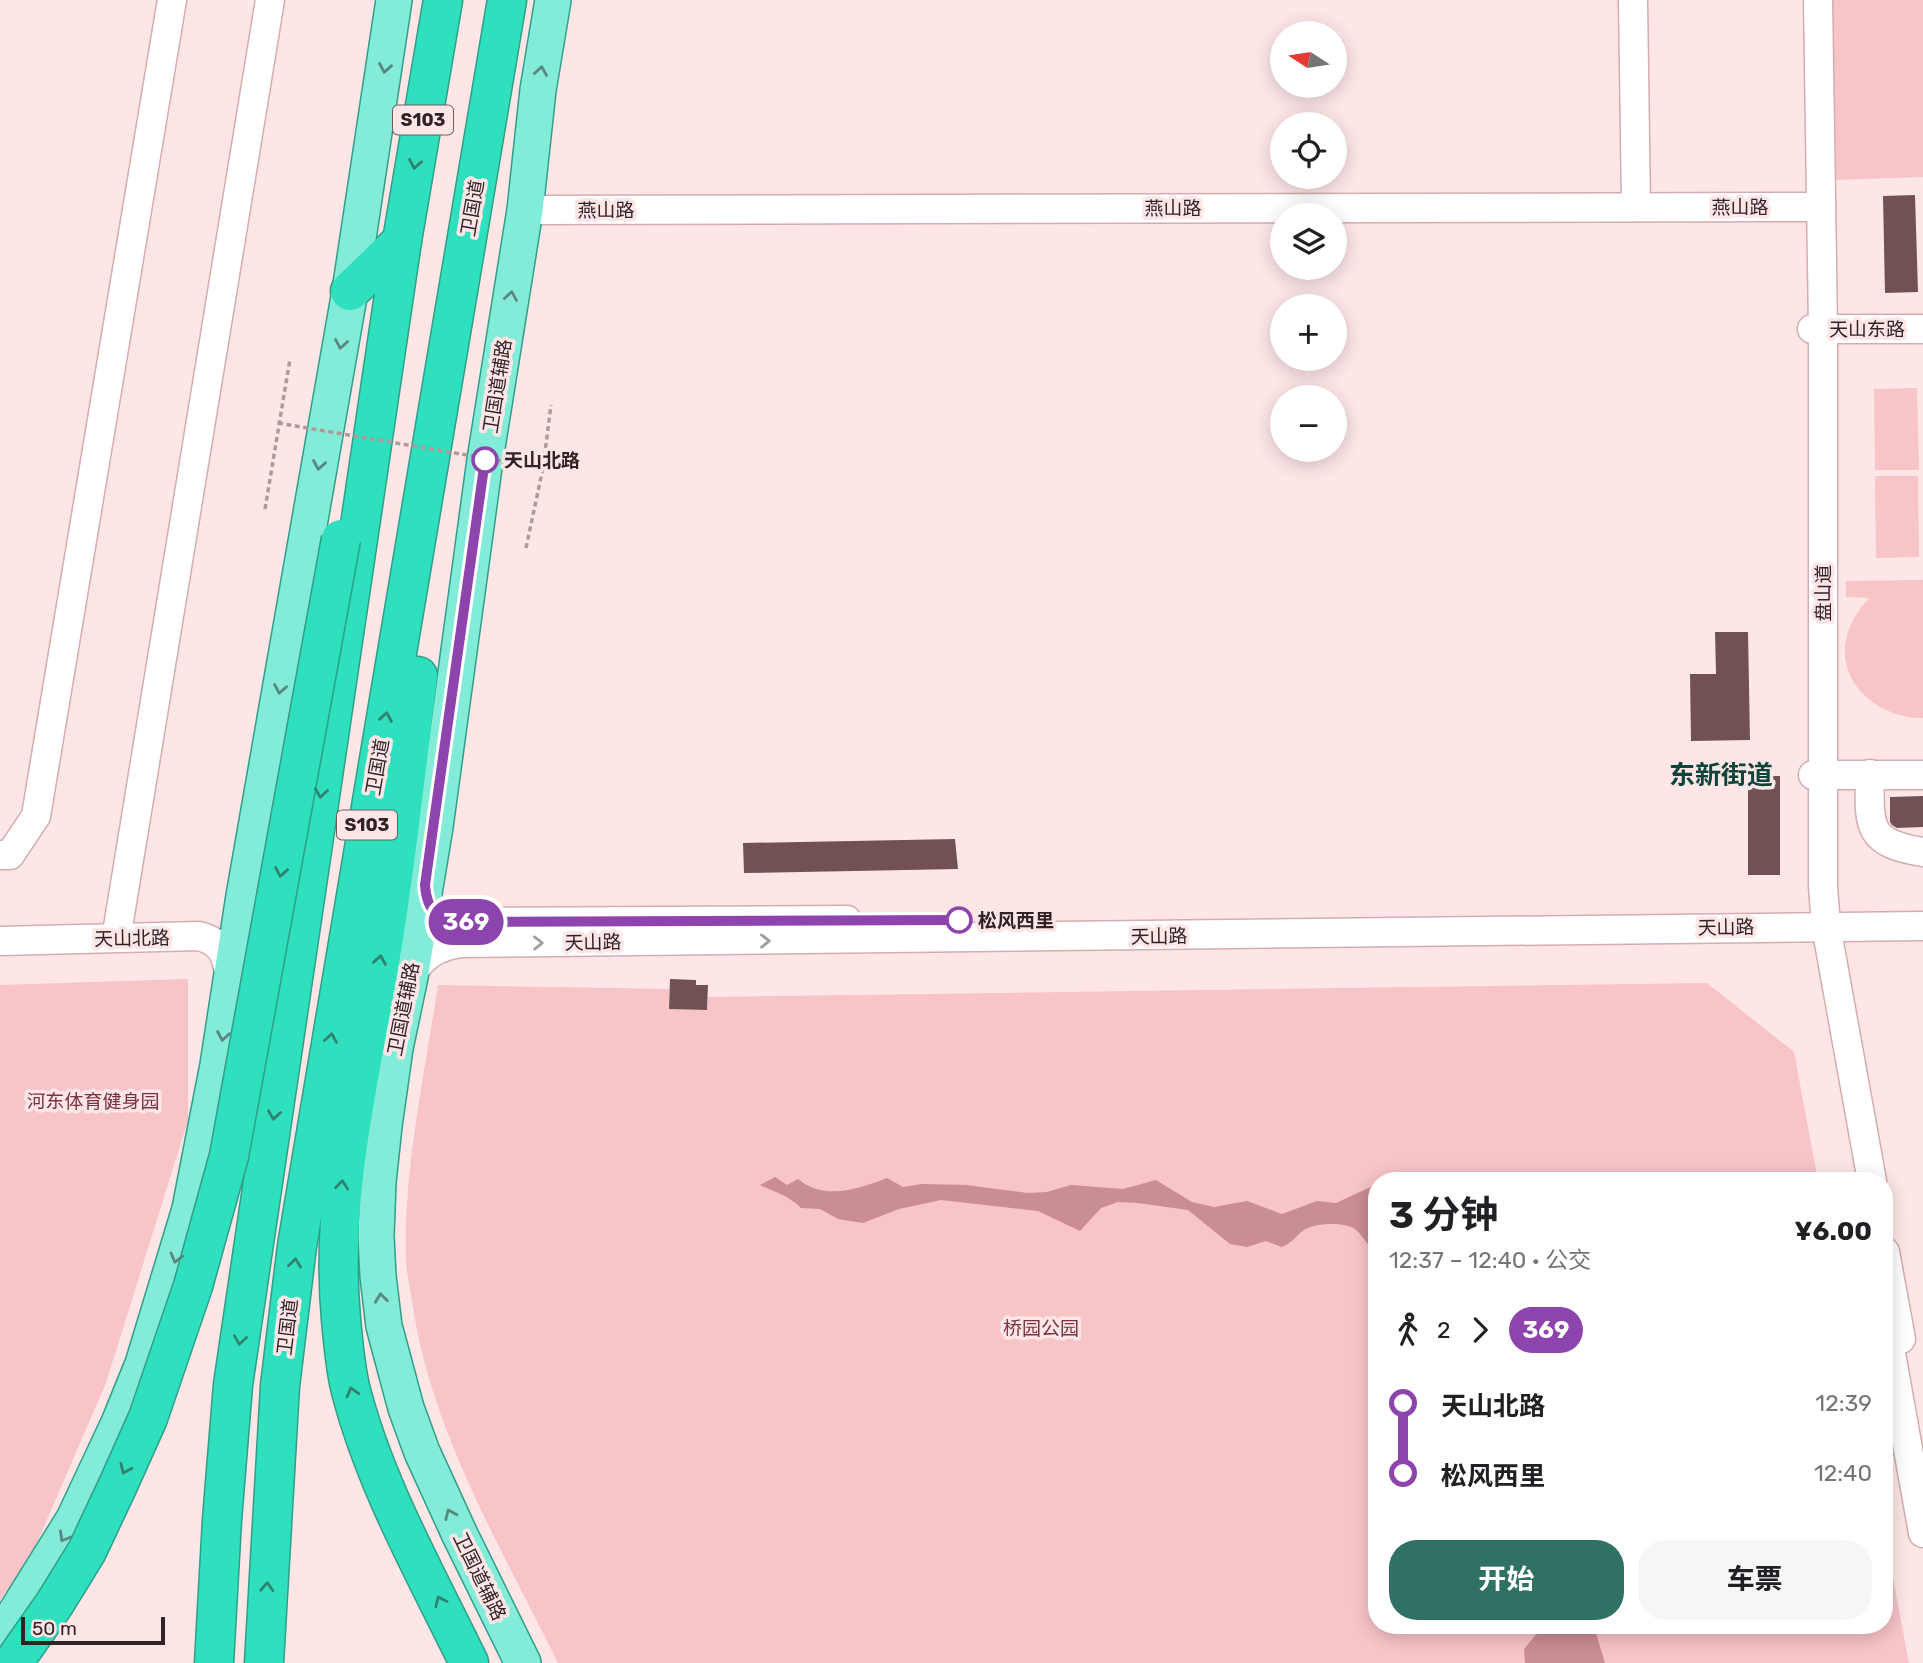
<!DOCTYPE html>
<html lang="zh">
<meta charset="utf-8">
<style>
:root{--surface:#fff;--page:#f6f6f6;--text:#202124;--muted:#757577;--accent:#2f7162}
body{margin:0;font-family:Rubik,"Noto Sans SC",sans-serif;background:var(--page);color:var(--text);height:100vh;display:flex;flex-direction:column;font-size:26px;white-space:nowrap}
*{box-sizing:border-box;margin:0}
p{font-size:23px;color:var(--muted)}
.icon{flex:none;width:38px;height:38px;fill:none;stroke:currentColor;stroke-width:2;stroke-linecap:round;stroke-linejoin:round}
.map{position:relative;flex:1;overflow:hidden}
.side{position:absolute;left:1368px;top:1172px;width:525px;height:462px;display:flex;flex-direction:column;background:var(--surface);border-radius:28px;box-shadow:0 4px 18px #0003}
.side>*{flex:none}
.badge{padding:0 14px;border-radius:23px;font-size:24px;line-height:46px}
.needle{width:46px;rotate:282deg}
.controls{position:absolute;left:1270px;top:21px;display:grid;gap:14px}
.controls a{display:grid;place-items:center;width:77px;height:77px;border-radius:50%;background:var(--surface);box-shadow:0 4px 18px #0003;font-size:35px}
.scale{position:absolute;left:21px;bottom:18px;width:144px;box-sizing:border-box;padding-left:7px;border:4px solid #312324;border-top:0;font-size:19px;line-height:24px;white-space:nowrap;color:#312324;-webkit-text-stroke:5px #fee6e7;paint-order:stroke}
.map>.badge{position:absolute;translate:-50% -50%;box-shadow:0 0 0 4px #fff}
.legs{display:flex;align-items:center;gap:10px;height:77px;padding:0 21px;font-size:23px}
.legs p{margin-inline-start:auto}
.summary{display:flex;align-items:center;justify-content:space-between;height:119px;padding:0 21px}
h1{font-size:38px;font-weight:700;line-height:52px}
.cta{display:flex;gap:14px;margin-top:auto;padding:14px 21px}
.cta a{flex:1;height:80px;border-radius:28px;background:var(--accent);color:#fff;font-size:28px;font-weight:700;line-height:80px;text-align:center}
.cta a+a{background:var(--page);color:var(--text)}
ul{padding:0 21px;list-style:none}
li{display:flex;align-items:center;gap:24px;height:70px;font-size:26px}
li i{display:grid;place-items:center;width:10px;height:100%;margin:0 9px;background:currentColor}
li i::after{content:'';width:18px;height:18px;margin:-9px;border:5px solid;border-radius:50%;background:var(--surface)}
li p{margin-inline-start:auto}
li:first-child i{background:linear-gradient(#0000 50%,currentColor 0)}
li:last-child i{background:linear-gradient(currentColor 50%,#0000 0)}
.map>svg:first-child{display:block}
.green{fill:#f7c4c8}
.water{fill:#ca8d93}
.building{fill:#715154}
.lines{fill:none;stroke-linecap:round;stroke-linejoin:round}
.minor-casing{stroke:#d3adb0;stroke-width:31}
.major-casing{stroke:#309e88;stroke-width:38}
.highway-casing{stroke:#309e88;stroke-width:41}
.path{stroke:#ae9a9b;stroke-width:3.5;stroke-dasharray:5 3.5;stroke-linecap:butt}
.minor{stroke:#fff;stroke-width:28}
.major{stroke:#82ecd8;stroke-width:35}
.highway{stroke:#2fe0be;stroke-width:38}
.highway-bridge-casing{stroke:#309e88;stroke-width:41;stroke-linecap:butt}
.path-bridge{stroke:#ae9a9b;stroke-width:3.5;stroke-dasharray:5 3.5;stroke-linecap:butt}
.highway-bridge{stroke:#2fe0be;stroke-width:38}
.oneway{stroke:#5a887e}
.oneway2{stroke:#308271}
.oneway3{stroke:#a29c9c}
.line-1-casing{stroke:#fff;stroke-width:16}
.line-1{stroke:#8e44ad;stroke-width:10}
.stop-1-dot{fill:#fff;stroke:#8e44ad;stroke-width:3.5}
.labels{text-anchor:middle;stroke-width:7;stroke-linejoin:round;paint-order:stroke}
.shield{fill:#fee6e7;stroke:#6e5e5e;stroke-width:2}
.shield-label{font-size:18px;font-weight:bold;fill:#312324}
.street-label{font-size:19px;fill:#312324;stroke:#fee6e7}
.stop-label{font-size:19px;font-weight:bold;fill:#312324;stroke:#fee6e7;text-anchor:start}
.park-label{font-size:19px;fill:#7c323d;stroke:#fee6e7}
.district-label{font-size:26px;font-weight:bold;fill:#0b4439;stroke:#fee6e7}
</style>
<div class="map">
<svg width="1923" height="1663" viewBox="0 0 1923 1663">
<rect width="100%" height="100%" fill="#fee6e7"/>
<g class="green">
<path d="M1832,0H1923V177L1833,180Z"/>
<path d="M1917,388L1919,470H1875L1874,389Z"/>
<path d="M1875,476H1918L1919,557L1876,558Z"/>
<path d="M1923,580V718C1882,719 1837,685 1846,640C1849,623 1858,611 1869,598L1846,597V581Z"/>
<path d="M188,979V1120L106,1383L30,1559L0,1600V985Z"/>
<path d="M1707,983L1794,1052L1818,1181H1377V1626H1885V1536L1909,1663H558C501,1547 430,1430 412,1301C410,1287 406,1273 406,1259C403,1172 425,1072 438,985L669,989V1009L707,1010L708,997Z"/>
</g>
<g class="water">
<path d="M775,1177L787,1185L798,1179C824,1201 859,1189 887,1178L903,1187L921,1184L966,1185L1028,1193L1047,1192L1071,1185L1123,1189L1156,1180L1192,1202L1214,1207L1247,1201L1282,1214L1317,1201L1336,1203L1377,1184V1251C1366,1247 1363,1233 1353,1228C1341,1222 1316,1223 1304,1230C1295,1236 1294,1242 1282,1247L1266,1241L1247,1247L1230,1244L1188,1210L1138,1203L1118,1202L1101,1208L1080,1231L1038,1211L941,1200L899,1209L863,1223L838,1219L820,1209L801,1208C790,1196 775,1192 760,1185Z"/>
<path d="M1559,1177L1556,1181H1466L1468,1180Z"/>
<path d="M1543,1626H1597L1596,1633L1605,1663H1525L1524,1649Z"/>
</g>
<g class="building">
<path d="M1915,195L1918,292L1885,293L1883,196Z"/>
<path d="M1715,632H1748L1750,740L1691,741L1690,674H1716Z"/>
<rect x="1748" y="776" width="32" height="99"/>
<path d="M1923,796V827L1897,828L1892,825L1890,822V797Z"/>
<path d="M955,839L958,869L744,873L743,843Z"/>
<path d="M670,979L696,980V985H708L707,1010L669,1009Z"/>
</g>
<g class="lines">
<defs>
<g id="minor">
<path d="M1633,0L1636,207"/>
<path d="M1818,0L1823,329V886L1826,926L1872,1181"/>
<path d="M525,210L1821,207"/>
<path d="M1812,329H1923"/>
<path d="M1870,774C1869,826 1866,843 1923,852"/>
<path d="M1813,775H1923"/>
<path d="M0,855H10L36,816L172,0"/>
<path d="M425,885C427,906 435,918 456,922L847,920"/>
<path d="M118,927L270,0"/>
<path d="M0,941L199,936C225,943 226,957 231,981"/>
<path d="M410,977C423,955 436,947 461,943L1923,926"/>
<path d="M1885,1252L1901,1339"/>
<path d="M1885,1320L1923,1533"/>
</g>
<g id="major">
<path d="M0,1638L74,1519L119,1423L143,1364L190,1209L218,1065L244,896L350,291L394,0"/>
<path d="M523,1663L459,1533L422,1452L406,1408L384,1326L378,1276L376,1236L378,1182L384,1126L395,1048L410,977L435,827L485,460L525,210L538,90L553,0"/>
</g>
<g id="highway">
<path d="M350,291L402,241"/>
<path d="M418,676C407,763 398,851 384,937C364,1065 329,1189 341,1319C343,1342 345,1365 350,1387C374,1483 426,1574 469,1663"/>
<path d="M214,1663L222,1520L233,1385L402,241L443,0"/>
<path d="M264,1663L280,1386L297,1246L507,0"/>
</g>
</defs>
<use href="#minor" class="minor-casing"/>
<use href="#major" class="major-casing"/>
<use href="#highway" class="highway-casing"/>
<g class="path">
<path d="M265,509L290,359"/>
<path d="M526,548L543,468L551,405"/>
</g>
<use href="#minor" class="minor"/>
<use href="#major" class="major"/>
<use href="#highway" class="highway"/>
<defs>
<path id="highway-bridge" d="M13,1663L55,1603L87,1551L118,1485L148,1418L193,1286L229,1156L341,539"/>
</defs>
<use href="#highway-bridge" class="highway-bridge-casing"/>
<path class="path-bridge" d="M278,423L543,468"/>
<use href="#highway-bridge" class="highway-bridge"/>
</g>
<defs><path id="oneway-chevron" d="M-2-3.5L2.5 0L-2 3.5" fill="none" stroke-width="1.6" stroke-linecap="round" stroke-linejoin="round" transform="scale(1.75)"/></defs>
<g class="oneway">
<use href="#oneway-chevron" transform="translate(385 68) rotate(100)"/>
<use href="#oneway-chevron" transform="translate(541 71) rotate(-81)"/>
<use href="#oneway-chevron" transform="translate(511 296) rotate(-81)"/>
<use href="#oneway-chevron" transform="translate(341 344) rotate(100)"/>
<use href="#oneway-chevron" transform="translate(319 465) rotate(100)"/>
<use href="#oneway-chevron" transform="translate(280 689) rotate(100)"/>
<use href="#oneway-chevron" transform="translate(223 1036) rotate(100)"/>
<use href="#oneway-chevron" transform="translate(176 1258) rotate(105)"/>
<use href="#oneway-chevron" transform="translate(381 1298) rotate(-97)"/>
<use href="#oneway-chevron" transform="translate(450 1514) rotate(-114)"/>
<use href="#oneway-chevron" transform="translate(64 1537) rotate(120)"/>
</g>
<g class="oneway2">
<use href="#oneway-chevron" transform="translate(415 164) rotate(100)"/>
<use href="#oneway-chevron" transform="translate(386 717) rotate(-80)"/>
<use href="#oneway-chevron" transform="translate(321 793) rotate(98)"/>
<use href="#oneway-chevron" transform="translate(281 872) rotate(100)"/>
<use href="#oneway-chevron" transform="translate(380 960) rotate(-80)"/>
<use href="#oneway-chevron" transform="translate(331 1038) rotate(-81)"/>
<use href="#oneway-chevron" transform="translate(274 1115) rotate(98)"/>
<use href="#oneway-chevron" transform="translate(342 1185) rotate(-84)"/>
<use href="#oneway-chevron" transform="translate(295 1263) rotate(-83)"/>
<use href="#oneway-chevron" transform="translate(240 1340) rotate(98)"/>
<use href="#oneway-chevron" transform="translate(352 1392) rotate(-106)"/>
<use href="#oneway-chevron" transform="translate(125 1469) rotate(114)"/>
<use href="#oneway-chevron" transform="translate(267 1587) rotate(-87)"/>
<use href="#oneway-chevron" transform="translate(440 1601) rotate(-115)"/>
</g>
<g class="oneway3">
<use href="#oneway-chevron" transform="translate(765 941) rotate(-1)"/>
<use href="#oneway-chevron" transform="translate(538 943) rotate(-1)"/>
</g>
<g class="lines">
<defs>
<path id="line-1" d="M485,460L425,885C427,912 438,921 465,922L959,920"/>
</defs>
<use href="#line-1" class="line-1-casing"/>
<use href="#line-1" class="line-1"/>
</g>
<g class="stop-1-dot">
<circle cx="485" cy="460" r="12"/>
<circle cx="959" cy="920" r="12"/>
</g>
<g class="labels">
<g class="shield">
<rect x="393" y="105.5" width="60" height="29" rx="5"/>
<rect x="337" y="810.5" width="60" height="29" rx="5"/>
</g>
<g class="shield-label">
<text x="423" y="126">S103</text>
<text x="367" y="831">S103</text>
</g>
<g class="street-label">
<text x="1740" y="214">燕山路</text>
<text transform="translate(472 208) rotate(-80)" y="7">卫国道</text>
<text x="1173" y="215">燕山路</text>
<text x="606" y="217">燕山路</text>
<text x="1867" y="336">天山东路</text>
<text transform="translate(497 386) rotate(-81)" y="7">卫国道辅路</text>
<text transform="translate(1823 593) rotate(-90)" y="7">盘山道</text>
<text transform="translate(377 767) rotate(-80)" y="7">卫国道</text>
<text transform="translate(1726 927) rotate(-1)" y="7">天山路</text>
<text transform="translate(1159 936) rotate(-1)" y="7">天山路</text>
<text transform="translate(132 938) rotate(-1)" y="7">天山北路</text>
<text transform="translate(593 942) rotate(-1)" y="7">天山路</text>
<text transform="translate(403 1009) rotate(-79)" y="7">卫国道辅路</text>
<text transform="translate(287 1327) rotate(-83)" y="7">卫国道</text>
<text transform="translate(480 1576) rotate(64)" y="7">卫国道辅路</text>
</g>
<g class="stop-label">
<text x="504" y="467">天山北路</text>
<text x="978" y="927">松风西里</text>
</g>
<g class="park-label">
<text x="93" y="1108">河东体育健身园</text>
<text x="1041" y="1335">桥园公园</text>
</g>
<g class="district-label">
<text x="1721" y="784">东新街道</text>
</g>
</g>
</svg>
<div class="controls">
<a><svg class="needle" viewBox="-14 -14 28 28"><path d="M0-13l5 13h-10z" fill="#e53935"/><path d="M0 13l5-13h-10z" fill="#757577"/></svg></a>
<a><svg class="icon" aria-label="locate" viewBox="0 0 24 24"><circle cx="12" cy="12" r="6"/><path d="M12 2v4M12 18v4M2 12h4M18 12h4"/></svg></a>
<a><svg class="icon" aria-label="layers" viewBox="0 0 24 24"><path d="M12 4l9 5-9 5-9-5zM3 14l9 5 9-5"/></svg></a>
<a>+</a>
<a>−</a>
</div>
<div class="scale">50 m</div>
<b class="badge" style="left:466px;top:922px;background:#8e44ad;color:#fff">369</b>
<section class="side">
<div class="summary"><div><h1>3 分钟</h1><p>12:37 – 12:40 · 公交</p></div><b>¥6.00</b></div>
<div class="legs"><svg class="icon" aria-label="walk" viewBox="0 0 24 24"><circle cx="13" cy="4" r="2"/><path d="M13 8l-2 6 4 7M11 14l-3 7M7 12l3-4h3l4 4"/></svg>2<svg class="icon" aria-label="forward" viewBox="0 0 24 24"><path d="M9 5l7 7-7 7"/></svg><b class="badge" style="background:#8e44ad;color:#fff">369</b></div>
<ul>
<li><i style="color:#8e44ad"></i><b>天山北路</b><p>12:39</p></li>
<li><i style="color:#8e44ad"></i><b>松风西里</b><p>12:40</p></li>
</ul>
<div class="cta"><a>开始</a><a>车票</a></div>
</section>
</div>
